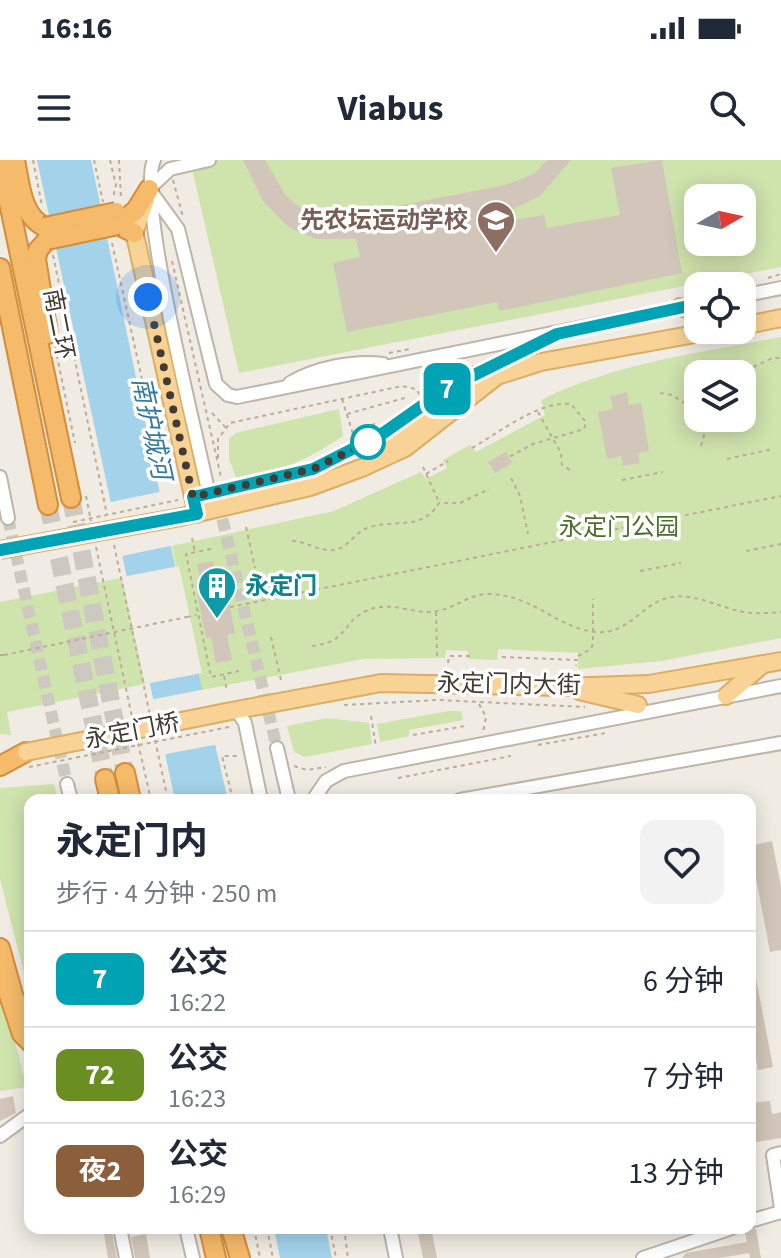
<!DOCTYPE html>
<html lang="zh">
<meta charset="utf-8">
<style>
:root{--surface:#fff;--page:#f2f2f3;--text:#1f2937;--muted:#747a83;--line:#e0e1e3}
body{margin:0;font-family:"Source Sans 3","Noto Sans SC",sans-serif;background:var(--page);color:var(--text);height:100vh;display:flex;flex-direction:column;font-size:30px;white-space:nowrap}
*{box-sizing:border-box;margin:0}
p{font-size:26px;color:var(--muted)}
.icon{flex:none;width:44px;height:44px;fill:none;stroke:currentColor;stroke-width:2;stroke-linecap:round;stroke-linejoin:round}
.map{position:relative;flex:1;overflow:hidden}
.side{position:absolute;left:24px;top:634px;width:732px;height:440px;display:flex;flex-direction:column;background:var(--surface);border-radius:16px;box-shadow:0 4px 20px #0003}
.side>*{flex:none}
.badge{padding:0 16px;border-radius:12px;font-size:28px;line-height:52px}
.needle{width:52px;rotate:81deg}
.controls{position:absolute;left:684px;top:24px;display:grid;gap:16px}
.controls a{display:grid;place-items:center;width:72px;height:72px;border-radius:16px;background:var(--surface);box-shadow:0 4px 20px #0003;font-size:40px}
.you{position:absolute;width:40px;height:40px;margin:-20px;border:6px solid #fff;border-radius:50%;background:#1a73e8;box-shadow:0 0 0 12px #1a73e833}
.map>.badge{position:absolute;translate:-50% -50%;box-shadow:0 0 0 4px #fff}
.round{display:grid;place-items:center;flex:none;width:84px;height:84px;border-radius:16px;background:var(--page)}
.head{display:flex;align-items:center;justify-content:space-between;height:136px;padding:0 32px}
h1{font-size:38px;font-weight:700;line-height:60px}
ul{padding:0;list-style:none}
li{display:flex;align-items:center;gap:24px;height:96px;padding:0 32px;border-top:2px solid var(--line)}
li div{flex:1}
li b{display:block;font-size:30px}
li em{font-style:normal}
li .badge{min-width:88px;font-weight:700;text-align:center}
.status{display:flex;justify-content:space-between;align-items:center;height:56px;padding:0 40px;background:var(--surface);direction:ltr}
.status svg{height:22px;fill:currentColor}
header{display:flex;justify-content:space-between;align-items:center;height:104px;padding:0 32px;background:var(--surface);font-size:36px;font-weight:700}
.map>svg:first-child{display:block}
.green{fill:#cfe3ad;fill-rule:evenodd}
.water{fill:#a2d3eb}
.pier{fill:#f0ebe3}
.building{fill:#d1c6b9}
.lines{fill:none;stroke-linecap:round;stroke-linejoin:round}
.minor-tunnel{stroke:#cdc8c0;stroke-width:12;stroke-dasharray:12 6;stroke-linecap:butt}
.highway-tunnel{stroke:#cdc8c0;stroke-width:18;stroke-dasharray:18 9;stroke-linecap:butt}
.minor-casing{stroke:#beb5a9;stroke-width:16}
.major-casing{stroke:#dbae66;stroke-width:20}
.highway-casing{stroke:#d38e3b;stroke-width:22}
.path{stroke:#bcac98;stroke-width:2;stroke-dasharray:4 4;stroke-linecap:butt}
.minor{stroke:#fff;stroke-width:12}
.major{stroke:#f8d395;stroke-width:16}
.highway{stroke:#f5ba6a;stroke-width:18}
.major-bridge-casing{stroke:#dbae66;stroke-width:20;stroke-linecap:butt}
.highway-bridge-casing{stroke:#d38e3b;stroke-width:22;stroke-linecap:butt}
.path-bridge{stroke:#bcac98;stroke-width:2;stroke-dasharray:4 4;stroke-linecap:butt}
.major-bridge{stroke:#f8d395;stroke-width:16}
.highway-bridge{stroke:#f5ba6a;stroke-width:18}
.line-casing{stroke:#fff;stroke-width:18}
.line{stroke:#00a3b4;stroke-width:12}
.walk{stroke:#423b34;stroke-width:8;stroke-dasharray:0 14.4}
.stop-dot{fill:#fff;stroke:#00a3b4;stroke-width:4}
.labels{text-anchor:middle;stroke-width:7;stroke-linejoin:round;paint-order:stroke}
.education-label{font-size:24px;font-weight:bold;fill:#785e54;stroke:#fff;text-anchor:end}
.street-label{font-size:24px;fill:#423b34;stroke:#fff}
.park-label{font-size:24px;fill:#4b6f2b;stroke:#fff}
.culture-label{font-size:24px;font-weight:bold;fill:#0d838f;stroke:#fff;text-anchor:start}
.water-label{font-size:26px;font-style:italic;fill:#327a9f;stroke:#fff}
</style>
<div class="status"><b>16:16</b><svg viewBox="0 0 49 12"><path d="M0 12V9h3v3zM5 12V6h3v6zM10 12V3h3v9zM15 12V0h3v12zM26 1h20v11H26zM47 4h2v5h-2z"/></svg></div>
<header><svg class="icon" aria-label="menu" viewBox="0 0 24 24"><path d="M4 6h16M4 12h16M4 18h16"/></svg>Viabus<svg class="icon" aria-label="search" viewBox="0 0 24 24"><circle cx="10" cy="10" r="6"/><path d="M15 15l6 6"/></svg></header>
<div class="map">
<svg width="781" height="1098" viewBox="0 0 781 1098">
<rect width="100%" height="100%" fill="#f0ebe3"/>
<g class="green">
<path d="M190,0H781V107L239,213ZM698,38H742V82H698Z"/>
<path d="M781,177V478L661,501L578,509V493L498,489L497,500L468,499V491L446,490L445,498L363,499L202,530L198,513L7,552L11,575L0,574V442L176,407L172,386L334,351L421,312L426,319L447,308L443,300L470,285L476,292L545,255L541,240C615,203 700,193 781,177ZM698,214H742V258H698Z"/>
<path d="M339,249L343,276C310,299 276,313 237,320L229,299V279L236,273Z"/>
<path d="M448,551H461L463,560L409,570V576L380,582L377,564Z"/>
<path d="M327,558L369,563L372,584L305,597L294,592L287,566Z"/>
<path d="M54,624L58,640H30V836L0,719V628Z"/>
<path d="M0,827L27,927L0,931Z"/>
</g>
<g class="water">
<path d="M37,0H91L187,464L228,640H175Z"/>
<path d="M274,1068H326L332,1098H280Z"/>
</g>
<g class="pier">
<path d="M164,331L175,385L117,397L106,343Z"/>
<path d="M179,406L202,513L145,524L122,417Z"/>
<path d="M206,529L219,584L161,595L149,540Z"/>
</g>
<g class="building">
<path d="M243,0H265L286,36L302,49L336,58L505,25L534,14L547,0H571L540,36L478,66L544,55L547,68L620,55L611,8L662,0L682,113L499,151L497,142L347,172L333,103L360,97L356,79H316L288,67L263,41Z"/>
<path d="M627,232L629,245L641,243L649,291L638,293L640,303L623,306L621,296L607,299L598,252L613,249L610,236Z"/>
<path d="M506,292L512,303L495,313L488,302Z"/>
<path d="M213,401L218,428L226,427L235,473L227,475L232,500L216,503L211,477L206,478L197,433L203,432L197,404Z"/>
<path d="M772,681L781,726V790L770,792L750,686Z"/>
<path d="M750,808H754L773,907L758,910L750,868Z"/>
<path d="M13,936L16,953L0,961V939Z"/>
<path d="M770,941L772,954L781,952V978L750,983V943Z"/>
<path d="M103,1068H111L117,1098H108Z"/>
<path d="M417,1068H431L437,1098H423Z"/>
<path d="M744,1069H756L761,1098H750L749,1093L720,1098H682L686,1093L747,1082Z"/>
<path d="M146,1074L150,1098H135L131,1077Z"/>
</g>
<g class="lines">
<g class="minor-tunnel">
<path d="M214,324L277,588"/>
<path d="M8,358L67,624"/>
</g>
<g class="highway-tunnel">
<path d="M71,338L125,613"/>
<path d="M48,345L105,619"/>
</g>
<defs>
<g id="minor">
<path d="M154,0C136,39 196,271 207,326"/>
<path d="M151,27L170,9L209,0"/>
<path d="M149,29L178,69L216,224L228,235L237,237L686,146"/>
<path d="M742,136L781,128"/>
<path d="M468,218L541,182"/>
<path d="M290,223C315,208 354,200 383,204"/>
<path d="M0,317L8,358"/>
<path d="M193,337L313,309L382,274L452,226"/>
<path d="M237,550L245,563L261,640"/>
<path d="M277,588L289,640"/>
<path d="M67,624L71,640"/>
<path d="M313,640L326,621L344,611L781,526"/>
<path d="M460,640L781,583"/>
<path d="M0,976L30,954"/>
<path d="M781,993L773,995L781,1048"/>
<path d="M750,1061L781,1052"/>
<path d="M120,1068L126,1098"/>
<path d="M186,1068L193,1098"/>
<path d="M390,1068L396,1098"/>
<path d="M643,1098L732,1068"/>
</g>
<g id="major">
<path d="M146,40L134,73L136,80L197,354"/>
<path d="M680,147L698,152"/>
<path d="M742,166L781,158"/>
<path d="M379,294L473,215"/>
<path d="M181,357L310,327L364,307L405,288L497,216L541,202L717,170"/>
<path d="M579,531L638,545"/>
<path d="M726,536L762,505"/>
<path d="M226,552L381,523L562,527L649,524L781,501"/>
</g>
<g id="highway">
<path d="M0,0L71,338"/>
<path d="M15,0C20,24 21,56 45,67"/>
<path d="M134,73L118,65L136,50L149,29"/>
<path d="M47,80L38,90L36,99L48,174"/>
<path d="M0,108L48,345"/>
<path d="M0,606L26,592"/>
<path d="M125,613L131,640"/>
<path d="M105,619L110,640"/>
<path d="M0,788L14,838L30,860"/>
<path d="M0,808L22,874L30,882"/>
<path d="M209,1068L216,1098"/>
<path d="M231,1068L240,1098"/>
</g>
</defs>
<use href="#minor" class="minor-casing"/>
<use href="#major" class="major-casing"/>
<use href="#highway" class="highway-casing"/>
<g class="path">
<path d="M33,0L42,46"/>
<path d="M94,0L103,42"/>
<path d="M110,0L116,25L113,38"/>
<path d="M119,0L121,39"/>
<path d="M173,20L183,57"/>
<path d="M112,83L165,324"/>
<path d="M53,95L107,355"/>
<path d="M172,101L221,317"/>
<path d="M768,118L781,114"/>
<path d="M55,187L75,283"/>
<path d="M389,193L410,189"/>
<path d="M739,214L772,198H781"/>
<path d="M660,233L672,235L698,252"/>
<path d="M342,239L353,274"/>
<path d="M538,252L561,293L562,305L573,312"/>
<path d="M212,253L228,270"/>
<path d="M347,254L408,237"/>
<path d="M364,269L376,263"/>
<path d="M701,286L709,258"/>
<path d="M472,288C500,272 538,241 571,244L586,262L584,269L533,284L509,297"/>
<path d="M218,298V279L230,263L402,226L416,229L420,235"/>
<path d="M727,299L773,289"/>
<path d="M423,307L439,342"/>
<path d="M426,314L448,301"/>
<path d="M511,318L520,336L528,374"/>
<path d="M622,320L663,312"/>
<path d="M86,336L91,361"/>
<path d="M246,367L255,408"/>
<path d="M192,378L195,392"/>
<path d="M292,381C305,381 314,389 328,390C346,392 351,376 365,369C392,357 421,373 439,343H460L489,329"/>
<path d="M114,385L150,555"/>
<path d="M96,387L132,557"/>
<path d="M211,389L186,394L211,517L239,511"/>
<path d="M746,391L781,384"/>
<path d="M640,411L681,403"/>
<path d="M230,447L781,336"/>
<path d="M436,452L437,498"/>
<path d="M187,457L196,455"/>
<path d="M271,477L281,520"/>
<path d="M312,486C350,481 340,464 366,451C390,439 414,456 438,451C457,447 469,434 489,434C535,435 557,469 597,472C627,475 641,445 667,438C693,431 719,448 744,452C756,454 769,453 781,452"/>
<path d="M0,495H4"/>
<path d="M578,496L591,489L593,483V439"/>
<path d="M502,497L577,500L576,506"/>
<path d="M448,503L449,496H471"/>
<path d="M224,516L227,531"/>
<path d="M479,544L486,557L483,572"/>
<path d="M344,545L438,540L585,547"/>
<path d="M371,556L376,587"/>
<path d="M413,575L465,566"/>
<path d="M155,580L168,640"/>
<path d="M138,583L151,640"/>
<path d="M538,585L606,573"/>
<path d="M294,606L307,610L326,607"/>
<path d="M398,618L511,596"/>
<path d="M233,640L222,596H240"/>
<path d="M254,1068L260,1098"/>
<path d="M267,1068L273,1098"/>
<path d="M330,1068L336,1098"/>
<path d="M344,1068L348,1098"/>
</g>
<use href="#minor" class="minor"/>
<use href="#major" class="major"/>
<use href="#highway" class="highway"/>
<defs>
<g id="major-bridge">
<path d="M0,390L181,357"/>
<path d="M26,592L226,552"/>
</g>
<g id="highway-bridge">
<path d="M45,67L116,52"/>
<path d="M47,80L118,65"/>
</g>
</defs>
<use href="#major-bridge" class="major-bridge-casing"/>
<use href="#highway-bridge" class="highway-bridge-casing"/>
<g class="path-bridge">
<path d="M73,362L178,340"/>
<path d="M4,495L187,457"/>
<path d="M29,607L229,567"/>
</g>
<use href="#major-bridge" class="major-bridge"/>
<use href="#highway-bridge" class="highway-bridge"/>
</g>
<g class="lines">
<defs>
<path id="line" d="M0,390L197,354L193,337L313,309L382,274L446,229L557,174L698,144"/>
</defs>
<use href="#line" class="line-casing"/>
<use href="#line" class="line"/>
<path class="walk" d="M148,137L193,337L313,309L368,282"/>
</g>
<defs>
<symbol id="university-pin" viewBox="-11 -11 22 30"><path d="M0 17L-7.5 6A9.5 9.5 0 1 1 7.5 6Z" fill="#8d6e63" stroke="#fff"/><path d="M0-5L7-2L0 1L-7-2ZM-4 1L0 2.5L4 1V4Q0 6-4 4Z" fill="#fff"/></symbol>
<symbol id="building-pin" viewBox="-11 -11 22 30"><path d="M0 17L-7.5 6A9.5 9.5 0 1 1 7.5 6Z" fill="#0f9aa8" stroke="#fff"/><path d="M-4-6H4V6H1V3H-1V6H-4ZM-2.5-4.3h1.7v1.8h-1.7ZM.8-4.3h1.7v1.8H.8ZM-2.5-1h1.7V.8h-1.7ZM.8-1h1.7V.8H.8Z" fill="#fff"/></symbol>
</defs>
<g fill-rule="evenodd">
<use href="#university-pin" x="474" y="38" width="44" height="60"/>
<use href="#building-pin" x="195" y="404" width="44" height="60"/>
</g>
<circle class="stop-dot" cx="368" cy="282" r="16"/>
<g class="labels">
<g class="education-label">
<text x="468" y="68">先农坛运动学校</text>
</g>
<g class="street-label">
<text transform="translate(59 164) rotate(79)" y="8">南二环</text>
<text transform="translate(509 524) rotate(1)" y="8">永定门内大街</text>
<text transform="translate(132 571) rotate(-11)" y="8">永定门桥</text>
</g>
<g class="park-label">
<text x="619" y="375">永定门公园</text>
</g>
<g class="culture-label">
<text x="245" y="434">永定门</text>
</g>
<g class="water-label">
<text transform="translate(152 268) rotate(78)" y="9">南护城河</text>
</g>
</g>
</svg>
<div class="controls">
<a><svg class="needle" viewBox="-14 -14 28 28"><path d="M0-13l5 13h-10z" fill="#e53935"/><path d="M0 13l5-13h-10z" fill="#747a83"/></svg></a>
<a><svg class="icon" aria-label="locate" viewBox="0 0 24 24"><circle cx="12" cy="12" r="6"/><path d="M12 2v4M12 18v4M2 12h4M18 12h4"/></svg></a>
<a><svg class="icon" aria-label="layers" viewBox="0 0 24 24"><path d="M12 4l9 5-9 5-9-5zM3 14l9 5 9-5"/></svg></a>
</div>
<div class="you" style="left:148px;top:137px"></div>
<b class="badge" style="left:447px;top:229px;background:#00a3b4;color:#fff">7</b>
<section class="side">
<div class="head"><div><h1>永定门内</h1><p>步行 · 4 分钟 · 250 m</p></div><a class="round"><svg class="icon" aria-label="heart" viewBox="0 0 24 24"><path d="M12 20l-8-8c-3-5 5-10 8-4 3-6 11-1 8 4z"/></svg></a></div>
<ul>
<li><span class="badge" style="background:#00a3b4;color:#fff">7</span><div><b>公交</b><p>16:22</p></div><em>6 分钟</em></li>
<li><span class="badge" style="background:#6b8e23;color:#fff">72</span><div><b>公交</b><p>16:23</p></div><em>7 分钟</em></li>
<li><span class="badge" style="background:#8b5e3c;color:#fff">夜2</span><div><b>公交</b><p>16:29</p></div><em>13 分钟</em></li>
</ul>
</section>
</div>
